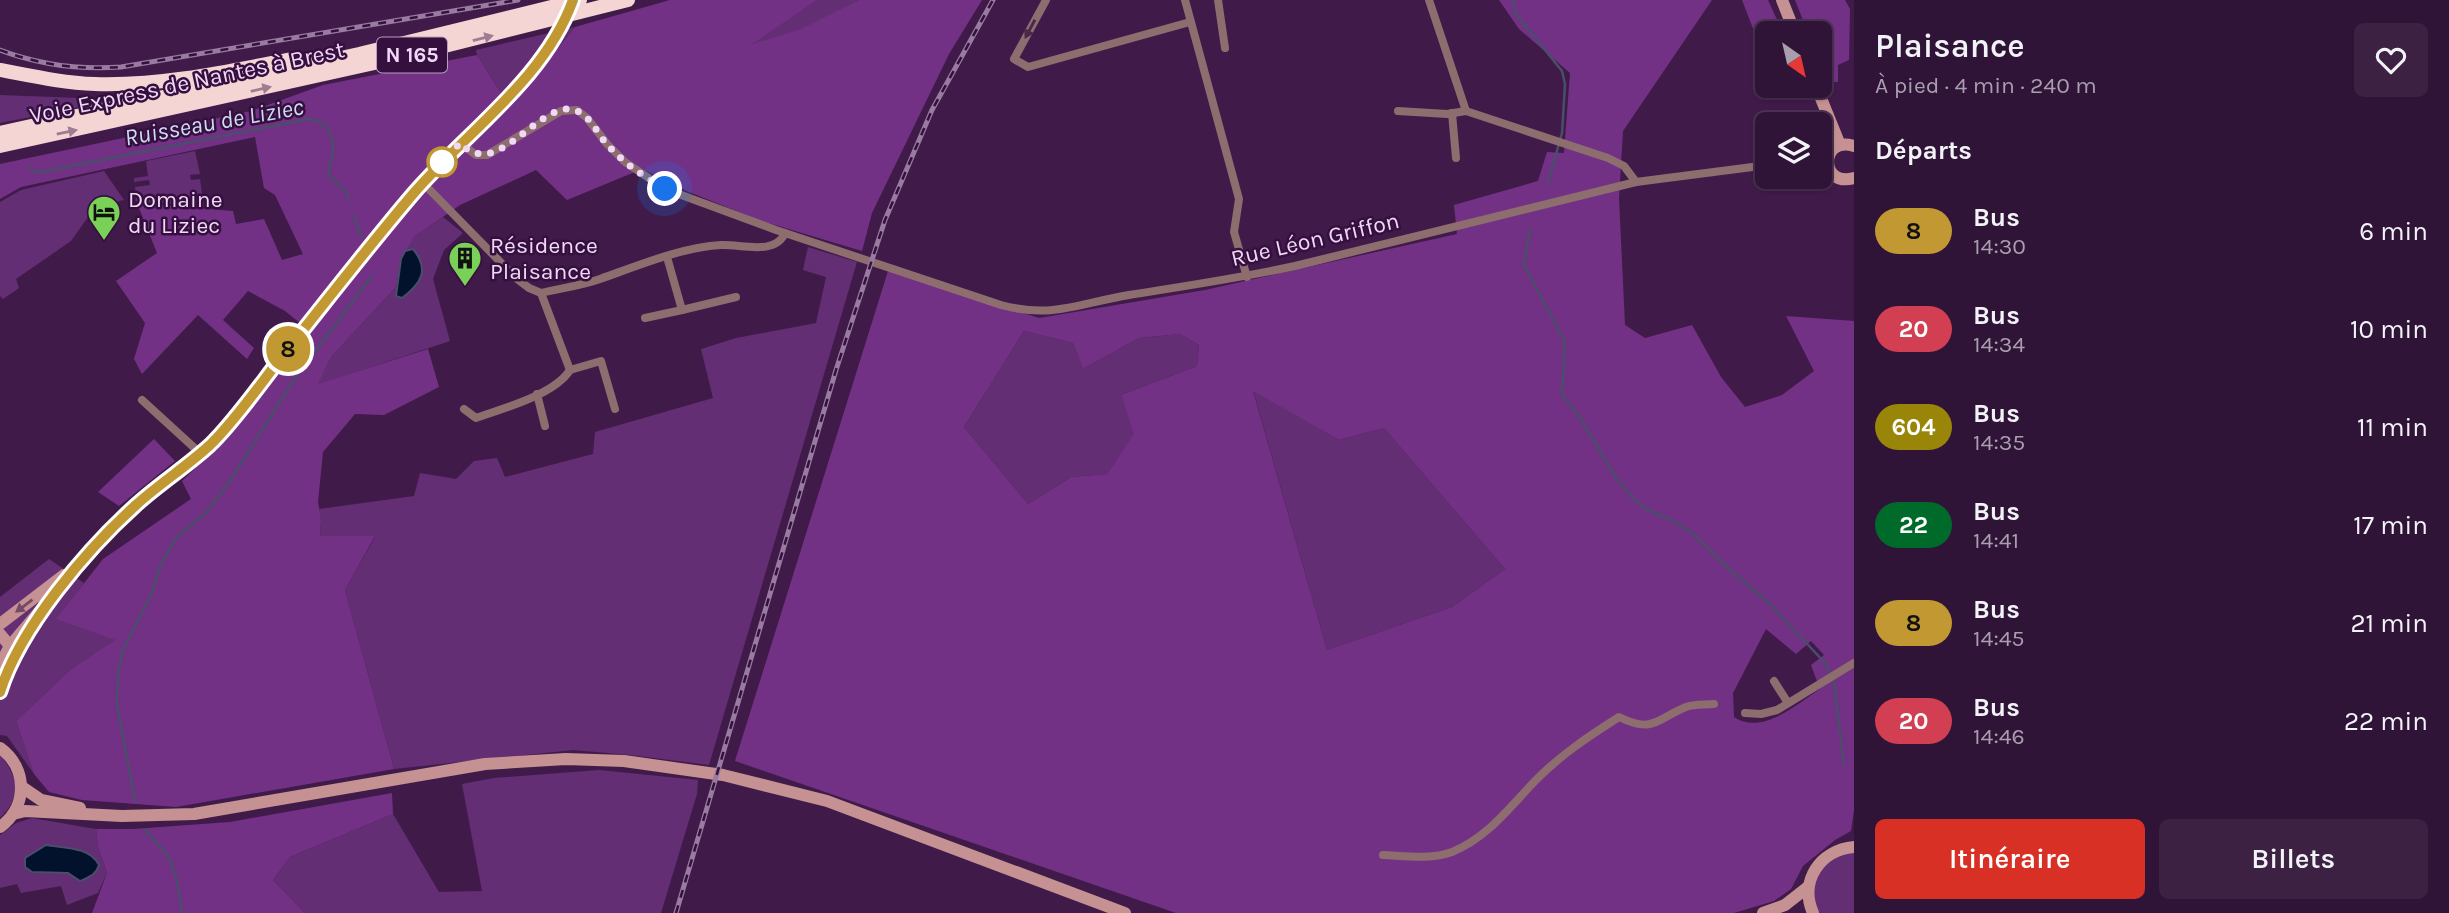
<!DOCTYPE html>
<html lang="fr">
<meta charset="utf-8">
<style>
:root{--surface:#301438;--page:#3c2143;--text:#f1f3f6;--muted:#a89eae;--line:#4b3353;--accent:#d93025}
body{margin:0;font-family:Karla,sans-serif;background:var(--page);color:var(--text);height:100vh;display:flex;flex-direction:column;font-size:26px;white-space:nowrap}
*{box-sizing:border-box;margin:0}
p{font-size:23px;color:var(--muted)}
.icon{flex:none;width:38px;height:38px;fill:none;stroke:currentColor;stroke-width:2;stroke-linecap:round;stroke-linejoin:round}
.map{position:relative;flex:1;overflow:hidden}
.drawer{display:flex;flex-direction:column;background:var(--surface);width:595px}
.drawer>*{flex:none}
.badge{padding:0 14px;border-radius:23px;font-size:24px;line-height:46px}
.needle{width:46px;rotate:146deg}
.tools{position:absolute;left:1755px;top:21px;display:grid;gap:14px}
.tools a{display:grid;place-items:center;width:77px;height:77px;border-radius:10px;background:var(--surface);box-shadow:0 2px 5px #0004,0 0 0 2px var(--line);font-size:35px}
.you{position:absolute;width:35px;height:35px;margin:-18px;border:5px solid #fff;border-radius:50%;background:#1a73e8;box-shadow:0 0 0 10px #1a73e833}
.map>.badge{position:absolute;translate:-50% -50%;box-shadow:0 0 0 4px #fff}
h2{padding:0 21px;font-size:26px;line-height:63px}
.round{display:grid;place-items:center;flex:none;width:74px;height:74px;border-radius:10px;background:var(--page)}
.headline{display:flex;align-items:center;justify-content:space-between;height:119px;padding:0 21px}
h1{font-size:33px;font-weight:600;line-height:52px}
.button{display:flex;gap:14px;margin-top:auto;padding:14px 21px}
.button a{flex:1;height:80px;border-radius:10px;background:var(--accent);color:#fff;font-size:28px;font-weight:600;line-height:80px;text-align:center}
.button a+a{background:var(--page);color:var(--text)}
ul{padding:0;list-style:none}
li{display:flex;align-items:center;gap:21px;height:98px;padding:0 21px}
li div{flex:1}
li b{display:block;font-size:26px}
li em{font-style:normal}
li .badge{min-width:77px;font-weight:700;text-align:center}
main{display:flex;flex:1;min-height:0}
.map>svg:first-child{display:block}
.green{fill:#632e73}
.forest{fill:#733186;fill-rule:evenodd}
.water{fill:#02122d;stroke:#494e6a;stroke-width:2}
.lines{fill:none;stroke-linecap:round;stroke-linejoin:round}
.stream{stroke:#494e6a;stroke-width:2.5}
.street{stroke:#8e6d6e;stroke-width:8}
.secondary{stroke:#c59192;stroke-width:12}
.highway{stroke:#f5d4d4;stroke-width:14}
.rail-casing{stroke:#997ba1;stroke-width:5}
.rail{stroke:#35103f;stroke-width:2.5;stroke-dasharray:8;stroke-linecap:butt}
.oneway{fill:#4b274b}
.oneway2{fill:#9f7c91}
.oneway3{fill:#764a64}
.line-casing{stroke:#fff;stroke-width:16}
.line{stroke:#c19831;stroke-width:10}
.walk{stroke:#f0d9f7;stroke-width:7;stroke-dasharray:0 12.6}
.stop-dot{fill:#fff;stroke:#c19831;stroke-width:3.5}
.labels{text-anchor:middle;stroke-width:5;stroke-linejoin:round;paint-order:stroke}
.shield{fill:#35103f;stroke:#b89dc0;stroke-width:2}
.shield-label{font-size:21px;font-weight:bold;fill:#f0d9f7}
.street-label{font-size:23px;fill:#f0d9f7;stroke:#35103f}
.poi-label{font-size:23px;fill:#f0d9f7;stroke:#35103f;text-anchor:start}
.water-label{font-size:24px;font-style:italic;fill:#cddcf3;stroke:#35103f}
</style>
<main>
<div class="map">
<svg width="1854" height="913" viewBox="0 0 1854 913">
<rect width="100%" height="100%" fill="#401b4a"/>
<g class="green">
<path d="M817,0H858L801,30L748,45Z"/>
<path d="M575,27L508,104L477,55L476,50Z"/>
<path d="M0,95L106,99V102L0,123Z"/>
<path d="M195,151L200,174L190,175L191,180L200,179L204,207L136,201L135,187L150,185L149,180L134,182V178L148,176L146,161Z"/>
<path d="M104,171L124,200L100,205L93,210L71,241L16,279L19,288L3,299L0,296V202L21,190Z"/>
<path d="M443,217L463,233L444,250L433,279L450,341L317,385L331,357L396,287V296C426,284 424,278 413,249L405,251L414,237Z"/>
<path d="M808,247L857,262L709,765L630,755L573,750L394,769L345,590L375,537H320L321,519L319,509L414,496L420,473L456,479L474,461L497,458L505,477L593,454L595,432L713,398L701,349L736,338L816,323L826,277L803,270Z"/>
<path d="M1024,331L1073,343L1083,369L1139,338L1180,334L1199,345L1197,366L1121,395L1135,434L1107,474L1071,477L1028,504L964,427Z"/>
<path d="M1253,390L1339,440L1384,428L1505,569L1452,607L1327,650Z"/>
<path d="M49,559L84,583L57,619L116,640L71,669L16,721L34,774L7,736L0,735V597Z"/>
<path d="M0,754C18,778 23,795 0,818Z"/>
<path d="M599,770L698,780L697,794L661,913H305L273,880L290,857L393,814L439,892L482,891L462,784L494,778Z"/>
<path d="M32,818L96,829L98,847L107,873L98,893L67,905L61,886L21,893L17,884L0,888V835L16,823Z"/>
<path d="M1854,850V913H1818C1812,899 1810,875 1822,864C1829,857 1845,854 1854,850Z"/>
</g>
<g class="forest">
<path d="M670,0H817L752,44L801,29L858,0H982L949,54L872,213L862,251L759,220L689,192L642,169L567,200L536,170L460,205L414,237L401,259L396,287L331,357L318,384L428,349L439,387L384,415L355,414L323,452L318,502L321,519L320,536H375L345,590L394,769L176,807L82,800L49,792L34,774L16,721L71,669L115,640L56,619L103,559L191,499L182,481L229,436L311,332L285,311L248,291L223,320L254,348L247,359L198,315L142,374L134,359L145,323L116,281L157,253L137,203L233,211L236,224L264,219L282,260L303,254L275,195L264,188L255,137L21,187L0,199V164L251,111L323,85L477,55L508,104L537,73L575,27Z"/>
<path d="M1499,0H1712L1623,131L1619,198L1625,325L1645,338L1692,325L1721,377L1745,407L1782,395L1814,371L1786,316L1854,321V810L1851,831L1835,840L1803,866L1791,889L1774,901L1734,913H1176L735,761L888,271L1039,318L1205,290L1457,234L1454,205L1538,181L1547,152L1564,153L1570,73L1519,29ZM1024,331L1073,343L1083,369L1139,338L1180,334L1199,345L1197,366L1121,395L1134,434L1107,474L1071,477L1028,504L964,427ZM1253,391L1339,440L1384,428L1505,569L1452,607L1327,650ZM1766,629L1796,654L1811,641L1824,655L1811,665L1820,689C1797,704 1762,736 1734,717L1733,693Z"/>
<path d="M1742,0H1768L1783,33H1768L1767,45L1757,39Z"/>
<path d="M1795,0H1845L1850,9L1849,60L1838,65V82H1827L1820,63V33H1808Z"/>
<path d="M154,439L175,461L119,506L98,492Z"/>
<path d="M392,793L393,814L290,857L273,880L305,913H92L107,873L98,847L96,829H133L230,822Z"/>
</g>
<g class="water">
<path d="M413,249C430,270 421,284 402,298L396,296L401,259L405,251Z"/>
<path d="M46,845C65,848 90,847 99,865C96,875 89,877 80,881L68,873L32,872L25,867V858Z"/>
</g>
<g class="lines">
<g class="stream">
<path d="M1513,0L1515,13L1562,71L1565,84L1562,133L1548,183"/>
<path d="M29,168L36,173L308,119C328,119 336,140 332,158C330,165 328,168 329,175L345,191L349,199"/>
<path d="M354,216L361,237"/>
<path d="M1530,229L1524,265L1565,342L1562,395L1579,416L1616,478L1633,498L1646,509L1669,519L1692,533L1730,570L1767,601L1825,663L1834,682L1844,765"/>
<path d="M135,801L117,705L118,671L123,650L152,593L160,566L177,537L205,514L230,481L295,378L372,276"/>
<path d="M145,830C151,838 158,844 164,851C177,866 179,895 182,913"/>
</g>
<g class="street">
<path d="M1046,0L1014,59L1028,67L1190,22"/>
<path d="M1185,0L1239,199L1234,232L1247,277"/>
<path d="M1218,0L1225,48"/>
<path d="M1429,0L1466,111L1608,158L1624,166L1636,182"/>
<path d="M1398,111L1447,114L1466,111"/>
<path d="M1452,113L1456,158"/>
<path d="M460,143L476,155H487L561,111L577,110L587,118L607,144L625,162L665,189L776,230L1001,305C1053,319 1080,303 1129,295C1185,286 1240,278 1295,266L1636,182L1768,165"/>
<path d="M423,183L516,278L529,288L541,293L570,370L601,361L615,409"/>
<path d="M541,293C560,288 581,286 600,279C637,266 682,247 721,245C741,244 775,256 785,233"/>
<path d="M682,310L736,297"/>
<path d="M645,318L682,310L667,257"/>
<path d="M537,394L545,426"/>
<path d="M142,400L200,453"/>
<path d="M464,409L476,418C504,408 554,395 570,370"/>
<path d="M1774,681L1788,703"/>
<path d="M1745,713L1761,714L1777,710L1854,663"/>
<path d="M1383,855C1405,856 1430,860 1452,852C1487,838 1509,808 1534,782C1559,756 1589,736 1619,717C1654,734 1656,719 1686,707C1694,704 1705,705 1714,704"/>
</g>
<g class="secondary">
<path d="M1782,0L1795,33"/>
<path d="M1816,86L1840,145"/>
<path d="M1854,146C1820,135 1819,188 1854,178"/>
<path d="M0,624L64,575"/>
<path d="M0,634L10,646"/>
<path d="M0,665L10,646L102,538L125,515L212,443L414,192L522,83L542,58L570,10"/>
<path d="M1,687L28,635"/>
<path d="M0,748C28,768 28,807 0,827"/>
<path d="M22,787L41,800L80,808"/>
<path d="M13,814L25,811L122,816L194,814L485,764L566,759L624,761L723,775L827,801L1125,913"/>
<path d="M1763,913L1785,905L1808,887"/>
<path d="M1813,913C1799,881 1820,850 1854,847"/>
</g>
<g class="highway">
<path d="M0,70C32,76 63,83 95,84C164,86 230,71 297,58"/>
<path d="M0,133L359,54L580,0"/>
<path d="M0,146L397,58L628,0"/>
</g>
<defs>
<g id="rail">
<path d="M0,50C40,65 79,70 121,67L518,0"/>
<path d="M676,913L836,370L885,220L932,110L993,0"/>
</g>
</defs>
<use href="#rail" class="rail-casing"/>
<use href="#rail" class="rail"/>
</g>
<defs><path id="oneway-solid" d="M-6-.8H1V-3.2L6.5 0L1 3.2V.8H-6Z" transform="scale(1.75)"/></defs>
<use class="oneway" href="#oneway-solid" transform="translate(1030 29) rotate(118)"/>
<g class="oneway2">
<use href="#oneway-solid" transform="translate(483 38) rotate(-14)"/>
<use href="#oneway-solid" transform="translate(261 89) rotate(-13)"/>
<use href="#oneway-solid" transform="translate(67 132) rotate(-12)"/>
</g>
<use class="oneway3" href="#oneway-solid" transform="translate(24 606) rotate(143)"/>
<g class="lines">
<defs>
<path id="line" d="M0,692C20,628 86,550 136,505C159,484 186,467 210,445C234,422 259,386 280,359C324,304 367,248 413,194C467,131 544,80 573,0"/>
</defs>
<use href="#line" class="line-casing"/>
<use href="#line" class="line"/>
<path class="walk" d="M442,162L437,168L460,143C495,180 531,112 567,109C574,109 581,112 586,117C594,124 599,135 606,143C622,162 643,176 665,189"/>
</g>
<defs>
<symbol id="hotel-pin" viewBox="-11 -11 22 30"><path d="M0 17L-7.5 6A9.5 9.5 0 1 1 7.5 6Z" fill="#79d158" stroke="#35103f"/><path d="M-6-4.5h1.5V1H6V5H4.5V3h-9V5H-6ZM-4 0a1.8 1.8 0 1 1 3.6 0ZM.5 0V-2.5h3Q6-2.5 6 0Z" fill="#111"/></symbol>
<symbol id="building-pin" viewBox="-11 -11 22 30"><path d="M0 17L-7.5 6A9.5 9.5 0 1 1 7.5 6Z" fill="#79d158" stroke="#35103f"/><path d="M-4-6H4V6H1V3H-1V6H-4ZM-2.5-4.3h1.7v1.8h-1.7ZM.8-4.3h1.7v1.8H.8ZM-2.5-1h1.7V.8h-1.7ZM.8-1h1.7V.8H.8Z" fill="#111"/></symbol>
</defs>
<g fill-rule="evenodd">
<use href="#hotel-pin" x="85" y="193" width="38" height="52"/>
<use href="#building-pin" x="446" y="239" width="38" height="52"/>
</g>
<circle class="stop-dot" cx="442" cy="162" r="14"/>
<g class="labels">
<rect class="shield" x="377" y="37.5" width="70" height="35" rx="5"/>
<g class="shield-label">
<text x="412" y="62">N 165</text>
</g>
<g class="street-label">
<text transform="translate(187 82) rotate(-12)" y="8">Voie Express de Nantes à Brest</text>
<text transform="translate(1315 239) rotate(-13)" y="8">Rue Léon Griffon</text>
</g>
<g class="poi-label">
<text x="128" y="207">Domaine<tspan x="128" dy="26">du Liziec</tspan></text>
<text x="490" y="253">Résidence<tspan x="490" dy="26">Plaisance</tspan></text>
</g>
<g class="water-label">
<text transform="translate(214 122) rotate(-10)" y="8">Ruisseau de Liziec</text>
</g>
</g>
</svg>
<div class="tools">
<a><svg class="needle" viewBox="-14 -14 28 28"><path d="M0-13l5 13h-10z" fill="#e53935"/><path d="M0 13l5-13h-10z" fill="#a89eae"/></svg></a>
<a><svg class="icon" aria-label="layers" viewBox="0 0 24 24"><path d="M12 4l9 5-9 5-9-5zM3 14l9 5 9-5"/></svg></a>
</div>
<div class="you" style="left:665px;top:189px"></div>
<b class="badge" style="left:288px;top:349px;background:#c19831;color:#111">8</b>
</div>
<section class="drawer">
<div class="headline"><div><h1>Plaisance</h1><p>À pied · 4 min · 240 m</p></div><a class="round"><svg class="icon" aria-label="heart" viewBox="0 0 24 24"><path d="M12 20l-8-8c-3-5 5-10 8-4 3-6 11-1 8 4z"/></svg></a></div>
<h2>Départs</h2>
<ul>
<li><span class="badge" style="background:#c19831;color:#111">8</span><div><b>Bus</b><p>14:30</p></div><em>6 min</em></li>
<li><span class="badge" style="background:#d23e52;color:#fff">20</span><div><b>Bus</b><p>14:34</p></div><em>10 min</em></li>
<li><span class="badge" style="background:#998608;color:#fff">604</span><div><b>Bus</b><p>14:35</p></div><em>11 min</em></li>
<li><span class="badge" style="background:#006a2a;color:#fff">22</span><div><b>Bus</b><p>14:41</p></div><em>17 min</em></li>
<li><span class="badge" style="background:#c19831;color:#111">8</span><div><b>Bus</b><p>14:45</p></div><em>21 min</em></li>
<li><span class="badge" style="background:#d23e52;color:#fff">20</span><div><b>Bus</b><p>14:46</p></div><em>22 min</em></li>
</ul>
<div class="button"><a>Itinéraire</a><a>Billets</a></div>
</section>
</main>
